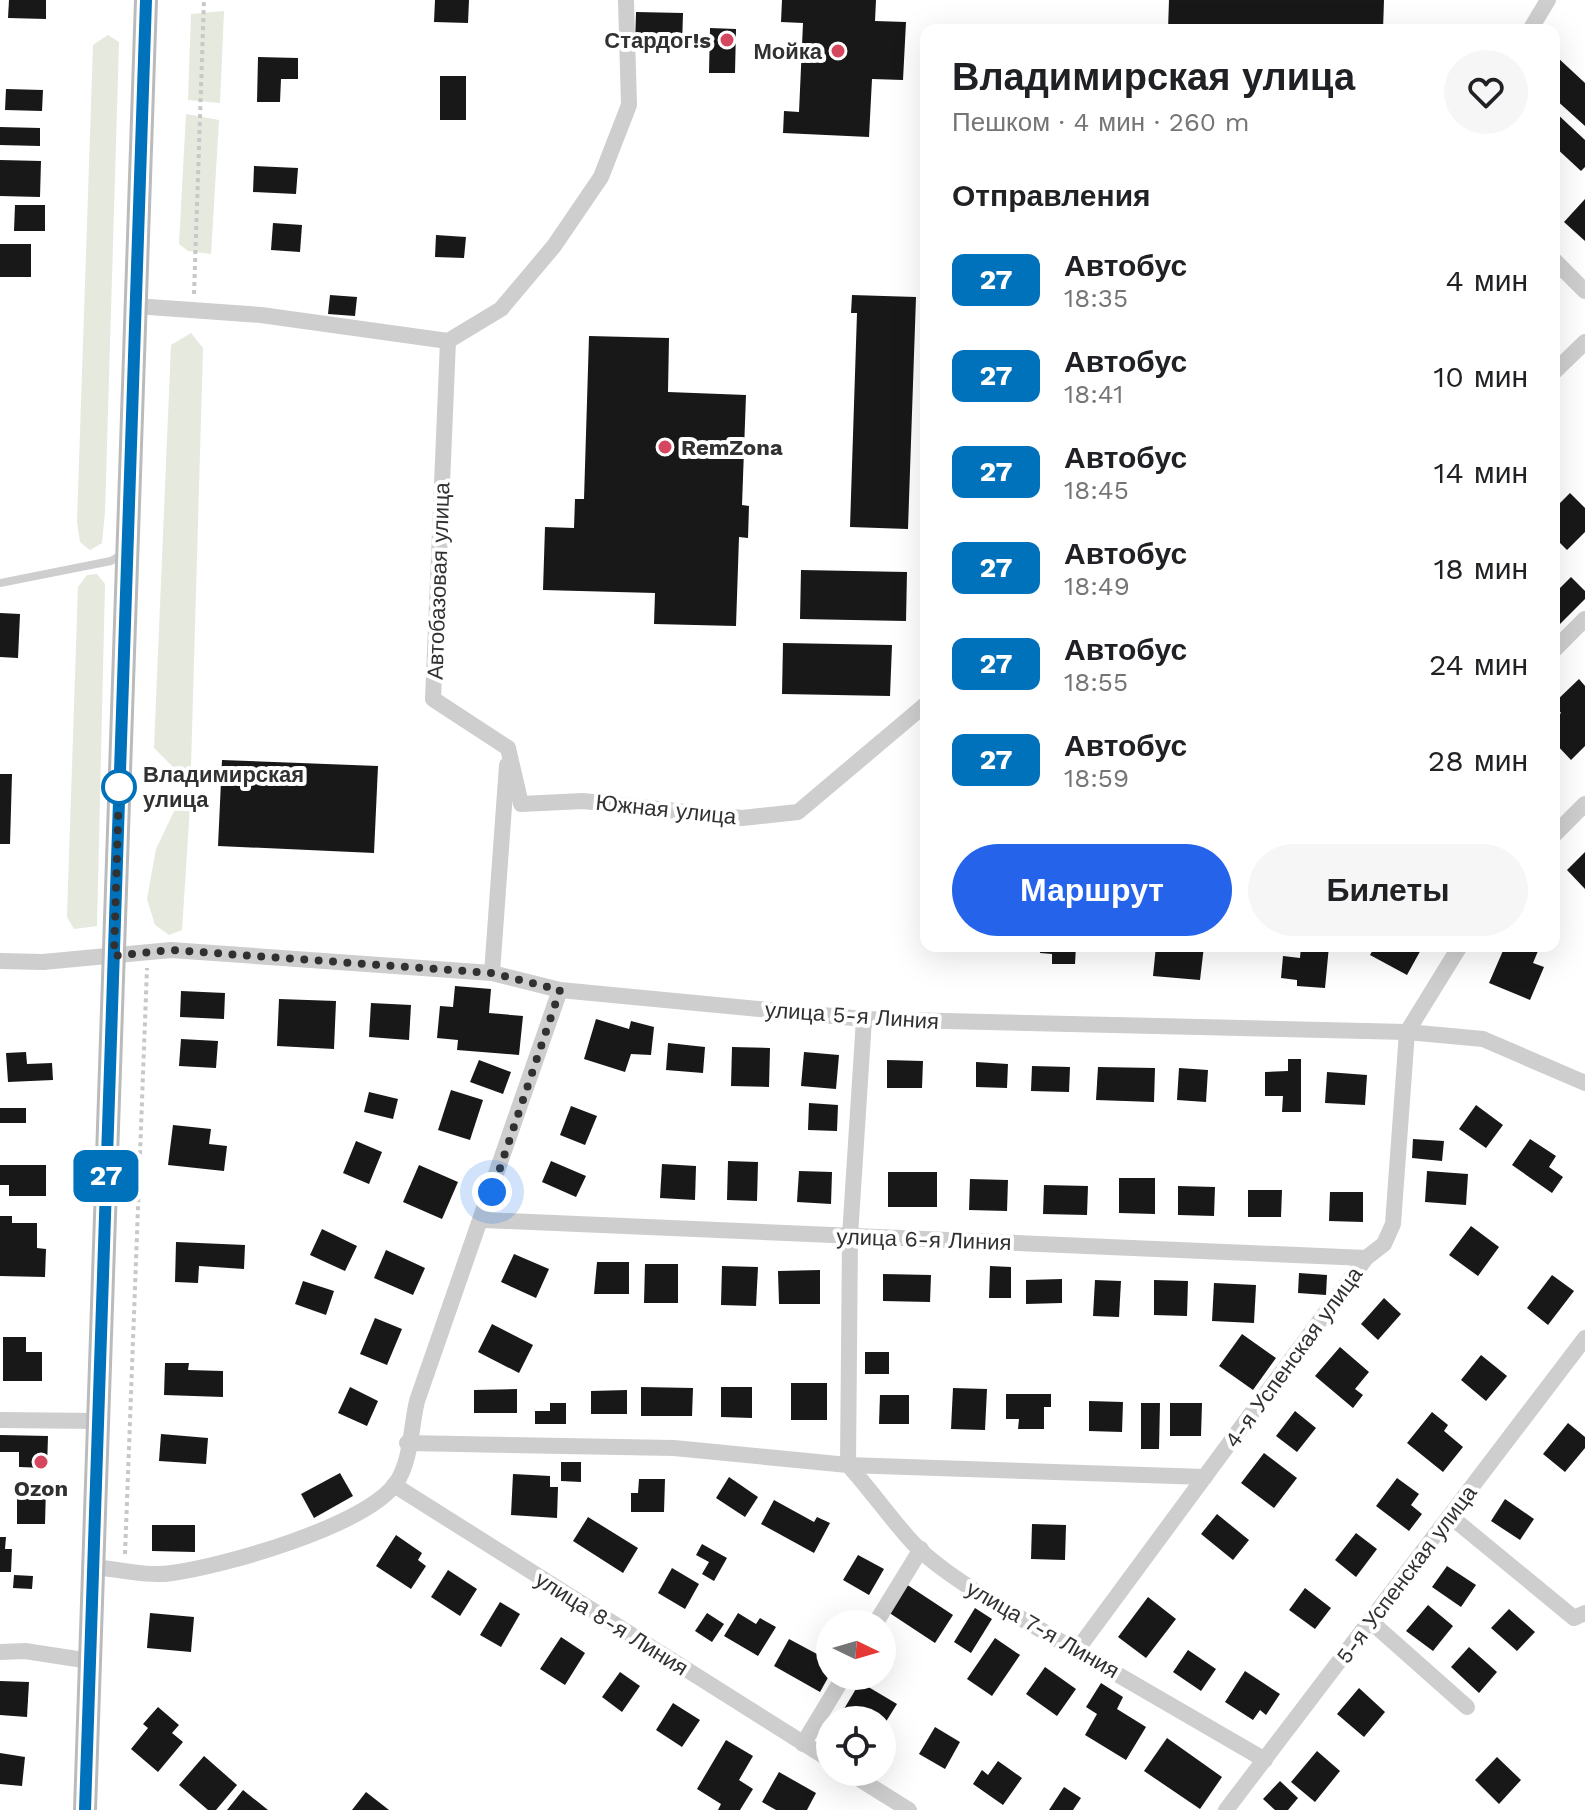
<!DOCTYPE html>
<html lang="ru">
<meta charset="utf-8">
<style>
:root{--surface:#fff;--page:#f6f6f6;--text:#202124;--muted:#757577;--accent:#2563eb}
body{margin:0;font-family:"Work Sans",sans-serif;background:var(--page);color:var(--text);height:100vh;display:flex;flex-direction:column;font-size:30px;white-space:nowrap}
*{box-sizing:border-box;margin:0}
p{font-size:26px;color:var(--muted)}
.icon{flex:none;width:44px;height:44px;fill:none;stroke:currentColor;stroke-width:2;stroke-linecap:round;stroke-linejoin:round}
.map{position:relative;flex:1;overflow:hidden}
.panel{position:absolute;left:920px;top:24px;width:640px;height:928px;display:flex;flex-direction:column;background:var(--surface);border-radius:16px;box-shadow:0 8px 32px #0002}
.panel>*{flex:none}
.badge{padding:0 16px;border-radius:12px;font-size:28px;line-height:52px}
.needle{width:52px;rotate:95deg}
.fabs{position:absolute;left:816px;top:1610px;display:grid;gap:16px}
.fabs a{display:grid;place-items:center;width:80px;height:80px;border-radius:50%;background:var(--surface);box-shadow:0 8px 32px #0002;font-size:40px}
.you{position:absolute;width:40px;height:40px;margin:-20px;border:6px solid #fff;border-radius:50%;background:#1a73e8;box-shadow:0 0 0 12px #1a73e833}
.map>.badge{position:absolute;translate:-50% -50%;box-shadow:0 0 0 4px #fff}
h2{padding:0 32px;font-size:30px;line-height:72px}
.round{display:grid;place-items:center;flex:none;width:84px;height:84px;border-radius:42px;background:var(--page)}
.headline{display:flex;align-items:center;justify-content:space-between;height:136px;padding:0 32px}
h1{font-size:38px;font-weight:600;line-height:60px}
.primary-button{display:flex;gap:16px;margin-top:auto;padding:16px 32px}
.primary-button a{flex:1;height:92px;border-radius:48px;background:var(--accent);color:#fff;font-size:32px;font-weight:600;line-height:92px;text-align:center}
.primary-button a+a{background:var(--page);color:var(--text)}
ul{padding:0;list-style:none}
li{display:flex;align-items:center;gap:24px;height:96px;padding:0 32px}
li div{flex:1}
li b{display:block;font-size:30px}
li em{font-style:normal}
li .badge{min-width:88px;font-weight:700;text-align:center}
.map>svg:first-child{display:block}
.green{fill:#e5e9de}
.building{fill:#181818}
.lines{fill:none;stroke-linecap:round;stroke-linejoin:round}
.path{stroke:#c8c8c8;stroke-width:4;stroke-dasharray:4 4;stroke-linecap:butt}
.lane{stroke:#cecece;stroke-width:8}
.street{stroke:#cecece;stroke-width:16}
.secondary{stroke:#bbb;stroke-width:24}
.line-casing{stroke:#fff;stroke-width:18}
.line{stroke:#0072bc;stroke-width:12}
.walk{stroke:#313131;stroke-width:8;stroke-dasharray:0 14.4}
.poi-dot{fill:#d5465f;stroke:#fff;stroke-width:3}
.stop-dot{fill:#fff;stroke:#0072bc;stroke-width:4}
.labels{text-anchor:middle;stroke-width:8;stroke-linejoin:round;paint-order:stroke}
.poi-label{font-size:22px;font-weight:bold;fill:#313131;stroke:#fff;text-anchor:end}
.street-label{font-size:22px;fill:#313131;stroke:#fff}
.stop-label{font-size:22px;font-weight:bold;fill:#313131;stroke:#fff;text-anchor:start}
</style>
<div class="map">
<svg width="1585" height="1810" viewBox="0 0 1585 1810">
<rect width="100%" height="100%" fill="#fff"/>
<g class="green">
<path d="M224,11L220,103L188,100L191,14Z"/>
<path d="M108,35L119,42L105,512L102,543L90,550L80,542L77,522L93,45Z"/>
<path d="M186,114L219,120L211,254L188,251L179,244Z"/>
<path d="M191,333L203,348L191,766L180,782L171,765L154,748L171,345Z"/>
<path d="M97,574L105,584L97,926L74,929L67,917L78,587L87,575Z"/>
<path d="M178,803L190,806L182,930L169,935L155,925L147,899L156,849Z"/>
</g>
<g class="building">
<path d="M9,0H46V19L8,18Z"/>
<path d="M435,0H469L468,23L434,22Z"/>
<path d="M782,0H876L875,21L906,22L903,80L872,79L869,137L783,133L784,111L799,112L803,23L781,22Z"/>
<path d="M1169,0H1384L1383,30H1168Z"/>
<path d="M636,12L683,13L682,47L635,46Z"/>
<path d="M710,28L736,29L735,73H709Z"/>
<path d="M258,57L298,58V79H281L280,102H257Z"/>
<path d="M1557,57L1585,83V126L1554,98Z"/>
<rect x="440" y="76" width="26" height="44"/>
<path d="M6,89L43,90L42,111L5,110Z"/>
<path d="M1554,111L1585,140V167L1581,171L1554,146Z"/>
<path d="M0,127L40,128V146L0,145Z"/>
<path d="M0,160L41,161L40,197L0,196Z"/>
<path d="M254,166L298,168L296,194L253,192Z"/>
<path d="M1585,199V241L1564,222Z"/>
<path d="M15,205H45V231H14Z"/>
<path d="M273,223L302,225L300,252L271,250Z"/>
<path d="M436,235L466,237L464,258L435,257Z"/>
<rect x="0" y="244" width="31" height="33"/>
<path d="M330,295L357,297L355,316L328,314Z"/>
<path d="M852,295L916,297L908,529L850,527L857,313H851Z"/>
<path d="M589,336L669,338L668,392L746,395L742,505L749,506L748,538L739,537L736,626L654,624L655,593L543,590L545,527L574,528L575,499H584Z"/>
<path d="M1570,493L1585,508V532L1567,550L1554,537V509Z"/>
<path d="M801,570L907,572L906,621L800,619Z"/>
<path d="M1571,577L1585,591V599L1554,630V594Z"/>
<path d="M0,613L20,614L18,658L0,657Z"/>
<path d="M783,643L892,645L890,696L782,694Z"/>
<path d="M1579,679L1585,686V746L1571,760L1554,742V720L1561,713L1554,703Z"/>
<path d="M222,760L378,766L374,853L218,846Z"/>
<path d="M0,774H12L10,844H0Z"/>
<path d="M1585,852V889L1567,870Z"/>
<path d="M1040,946H1076L1075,964H1052V954L1040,953Z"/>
<path d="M1156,946H1204L1200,980L1153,976Z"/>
<path d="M1301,946H1329L1325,988L1297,986V980L1281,978L1283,956L1300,958Z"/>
<path d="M1375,946H1423L1407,975L1370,955Z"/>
<path d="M1505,946H1525L1538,951L1533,963L1544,967L1530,1000L1489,983Z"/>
<path d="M455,986L491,989L489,1013L523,1016L519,1055L457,1050L458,1040L437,1038L440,1006L453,1007Z"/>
<path d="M181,991L225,993L224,1019L180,1017Z"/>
<path d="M279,999L336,1001L334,1049L277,1046Z"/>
<path d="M371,1003L411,1005L409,1040L369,1037Z"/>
<path d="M596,1019L629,1029L631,1021L654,1027L651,1055L631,1054L625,1072L584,1059Z"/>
<path d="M181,1039L218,1041L216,1068L179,1066Z"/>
<path d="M668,1043L705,1047L703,1073L666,1070Z"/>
<path d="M732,1047L770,1048L769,1087L731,1086Z"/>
<path d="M26,1052L27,1064L52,1063L53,1080L8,1082L6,1053Z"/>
<path d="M804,1052L839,1055L836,1089L801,1086Z"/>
<path d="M1288,1059H1301V1112H1282L1283,1096H1265V1072L1288,1071Z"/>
<path d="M479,1060L511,1072L503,1094L470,1082Z"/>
<path d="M887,1060L923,1061L922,1088H887Z"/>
<path d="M976,1062L1008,1064L1007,1088L976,1087Z"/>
<path d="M1032,1066L1070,1067L1069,1092L1031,1091Z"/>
<path d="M1098,1067L1155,1068L1154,1102L1096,1100Z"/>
<path d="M1179,1068L1208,1070L1206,1102L1177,1100Z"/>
<path d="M1327,1072L1367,1075L1365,1105L1325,1103Z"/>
<path d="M451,1090L483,1100L470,1140L438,1130Z"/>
<path d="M369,1092L398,1099L393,1119L364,1112Z"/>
<path d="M809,1103L838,1105L837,1131L808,1130Z"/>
<path d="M1476,1105L1503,1125L1486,1148L1459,1129Z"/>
<path d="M571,1106L597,1116L585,1145L560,1135Z"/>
<rect x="0" y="1108" width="26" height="15"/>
<path d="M173,1125L211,1129L209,1144L227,1146L224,1171L168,1165Z"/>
<path d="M1413,1139L1444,1141L1442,1161L1412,1158Z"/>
<path d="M1530,1139L1556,1156L1549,1167L1563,1177L1552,1193L1512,1165Z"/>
<path d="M356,1141L382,1152L369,1184L343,1173Z"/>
<path d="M551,1161L586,1176L576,1197L542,1182Z"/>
<path d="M728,1161L758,1162L757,1201L727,1200Z"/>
<path d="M662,1164L696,1166L695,1200L660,1198Z"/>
<path d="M0,1165H46V1196H9V1185H0Z"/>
<path d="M419,1165L458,1182L442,1219L403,1202Z"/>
<path d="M799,1171L832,1172L831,1204L797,1202Z"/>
<path d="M1427,1171L1468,1174L1466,1205L1425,1202Z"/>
<rect x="888" y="1172" width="49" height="35"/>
<path d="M1119,1178H1155V1214L1119,1213Z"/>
<path d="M970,1179L1008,1180L1007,1211L969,1210Z"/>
<path d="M1044,1185L1088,1186L1087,1215L1043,1214Z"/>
<path d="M1178,1186L1215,1187L1214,1216L1178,1215Z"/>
<path d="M1248,1190H1282L1281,1217H1248Z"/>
<path d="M1330,1192H1363V1222L1329,1221Z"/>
<path d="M0,1216H12V1223H37V1248L46,1249L45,1277L0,1276Z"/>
<path d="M1471,1226L1499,1247L1478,1276L1449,1255Z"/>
<path d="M322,1229L357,1246L345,1271L310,1255Z"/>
<path d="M176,1242L245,1245L244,1269L199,1266L198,1283L175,1282Z"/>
<path d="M386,1250L425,1268L413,1295L374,1278Z"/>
<path d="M514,1254L549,1269L536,1298L501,1282Z"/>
<path d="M597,1262H629V1294H594Z"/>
<path d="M645,1264H678V1303H644Z"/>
<path d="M722,1266L758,1267L756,1306L721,1305Z"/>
<path d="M990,1266L1011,1267V1298H989Z"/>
<path d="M820,1270V1304H779L778,1271Z"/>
<path d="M1299,1273L1327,1275L1326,1295L1298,1293Z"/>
<path d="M883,1274L931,1275L930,1302L883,1301Z"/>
<path d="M1552,1275L1574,1291L1548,1325L1527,1308Z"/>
<path d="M1062,1279V1303L1026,1304V1280Z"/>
<path d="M1095,1280L1121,1281L1119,1317L1093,1316Z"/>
<path d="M1154,1280L1188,1281L1187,1316L1154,1315Z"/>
<path d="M303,1281L334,1291L326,1315L295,1304Z"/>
<path d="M1214,1283L1256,1285L1254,1323L1212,1321Z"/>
<path d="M1384,1298L1401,1314L1378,1340L1361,1324Z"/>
<path d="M375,1318L402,1329L387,1365L360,1354Z"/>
<path d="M492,1324L533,1345L519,1373L478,1352Z"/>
<path d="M1242,1334L1276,1358L1253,1390L1219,1366Z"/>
<path d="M3,1337H26V1352H42V1381H3Z"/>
<path d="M1340,1347L1369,1372L1355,1389L1363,1395L1353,1408L1315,1376Z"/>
<rect x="865" y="1352" width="24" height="22"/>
<path d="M1481,1355L1507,1376L1486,1401L1461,1380Z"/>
<path d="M165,1363H189L188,1370L223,1371V1397L164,1395Z"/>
<rect x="791" y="1383" width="36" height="37"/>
<path d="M350,1387L378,1401L367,1426L338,1413Z"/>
<path d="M641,1387L693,1388L692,1416H641Z"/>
<path d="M721,1387H752V1418L721,1417Z"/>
<path d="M953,1388L987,1389L985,1430L951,1429Z"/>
<path d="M517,1389V1413H474V1390Z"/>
<path d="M627,1390V1414H591V1391Z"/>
<path d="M1006,1394H1051V1407H1044V1429H1018L1019,1419H1006Z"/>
<path d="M880,1395H909V1424H879Z"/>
<path d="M1089,1401L1123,1402L1122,1432L1089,1431Z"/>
<path d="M550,1403H566V1424H535V1411H550Z"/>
<path d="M1141,1403H1160L1159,1449H1141Z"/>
<path d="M1170,1403H1202L1201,1436H1170Z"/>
<path d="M1295,1411L1316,1428L1297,1452L1276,1436Z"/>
<path d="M1432,1412L1448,1425L1444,1431L1463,1447L1443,1472L1407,1443Z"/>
<path d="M1568,1423L1585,1437V1448L1565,1472L1543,1454Z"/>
<path d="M161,1434L208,1438L206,1464L159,1461Z"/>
<path d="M0,1435L48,1436L47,1468L19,1467V1452H0Z"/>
<path d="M1264,1453L1297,1478L1274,1508L1241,1483Z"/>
<path d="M561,1462H581V1482L561,1481Z"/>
<path d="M340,1473L353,1496L314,1518L301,1494Z"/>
<path d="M513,1474L550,1476V1487H558L557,1518L511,1515Z"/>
<path d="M729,1477L758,1497L745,1517L716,1498Z"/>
<path d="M1397,1478L1419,1494L1411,1505L1422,1514L1409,1531L1376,1506Z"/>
<path d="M639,1479H665L664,1512H631V1493H638Z"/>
<path d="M17,1485L46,1486L45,1524H17Z"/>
<path d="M1505,1499L1534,1519L1520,1540L1491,1521Z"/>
<path d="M774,1500L814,1522L817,1517L830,1523L814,1553L761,1524Z"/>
<path d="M1217,1514L1249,1540L1233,1560L1201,1534Z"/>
<path d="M588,1517L638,1548L623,1573L573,1541Z"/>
<path d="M1032,1524L1066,1525L1065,1560L1031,1559Z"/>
<path d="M152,1525H195V1552L152,1551Z"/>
<path d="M1356,1533L1377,1549L1356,1577L1335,1560Z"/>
<path d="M396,1535L422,1553L418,1560L426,1566L411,1589L376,1566Z"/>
<path d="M0,1537H6L5,1549H12L11,1572H0Z"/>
<path d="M702,1544L727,1558L714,1581L702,1574L709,1562L696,1555Z"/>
<path d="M858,1555L884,1569L869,1595L843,1580Z"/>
<path d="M1447,1566L1476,1585L1461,1607L1432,1587Z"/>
<path d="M672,1568L699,1584L685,1609L658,1593Z"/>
<path d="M448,1570L477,1589L460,1616L431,1597Z"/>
<path d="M14,1575L33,1576L32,1589L13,1588Z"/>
<path d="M906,1584L953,1615L935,1643L888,1612Z"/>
<path d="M1305,1588L1331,1608L1315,1629L1289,1610Z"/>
<path d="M1148,1597L1176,1619L1146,1658L1118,1637Z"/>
<path d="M500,1602L520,1614L501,1647L480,1635Z"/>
<path d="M1428,1605L1453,1626L1433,1651L1406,1631Z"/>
<path d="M975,1608L992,1619L971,1653L954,1642Z"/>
<path d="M1509,1609L1535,1632L1517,1651L1491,1628Z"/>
<path d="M150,1613L194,1617L191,1652L147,1648Z"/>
<path d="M707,1613L724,1624L712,1642L695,1631Z"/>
<path d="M738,1613L756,1624L760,1618L776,1627L758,1656L724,1636Z"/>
<path d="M561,1637L585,1653L565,1685L540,1669Z"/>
<path d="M995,1638L1020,1655L992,1696L967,1679Z"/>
<path d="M789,1639L830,1661V1674L820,1692L774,1666Z"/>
<path d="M1469,1647L1497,1672L1479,1693L1451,1667Z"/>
<path d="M1188,1650L1216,1669L1201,1691L1173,1672Z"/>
<path d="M1045,1667L1076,1689L1057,1716L1026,1694Z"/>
<path d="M1245,1671L1280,1694L1266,1715L1260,1710L1253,1720L1225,1702Z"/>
<path d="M620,1672L640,1686L622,1712L602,1697Z"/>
<path d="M0,1681L29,1682L27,1717L0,1715Z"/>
<path d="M860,1682L897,1704L882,1728V1720H863L844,1709Z"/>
<path d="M1101,1683L1123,1697L1117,1709L1146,1727L1126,1760L1085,1735L1097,1714L1086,1707Z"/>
<path d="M1359,1688L1385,1712L1364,1737L1337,1714Z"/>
<path d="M673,1703L700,1720L682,1747L656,1730Z"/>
<path d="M158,1707L179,1725L172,1733L183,1742L158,1772L131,1749L148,1728L143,1724Z"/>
<path d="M935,1727L960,1742L945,1769L919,1754Z"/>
<path d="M1167,1738L1222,1777L1200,1809L1144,1771Z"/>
<path d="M726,1740L753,1756L739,1780L753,1789L740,1810H718L721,1804L697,1789Z"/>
<path d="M1317,1751L1340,1771L1315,1802L1291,1782Z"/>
<path d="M0,1753L25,1757L22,1786L0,1784Z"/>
<path d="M204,1756L237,1785L216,1810H208L179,1785Z"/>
<path d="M1497,1757L1521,1780L1499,1804L1475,1780Z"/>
<path d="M998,1761L1022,1778L1003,1805L973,1784L982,1770L988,1775Z"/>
<path d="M779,1772L816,1793L807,1810H776L762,1802Z"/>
<path d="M1280,1781L1298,1798L1288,1810H1275L1263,1799Z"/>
<path d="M1064,1787L1081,1798L1073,1810H1049Z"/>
<path d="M243,1790L268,1810H227Z"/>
<path d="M366,1792L375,1799L389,1810H352Z"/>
</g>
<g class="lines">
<g class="path">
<path d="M194,294L204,0"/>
<path d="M125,1554L147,968"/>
</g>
<path class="lane" d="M0,583L111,561L123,554"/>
<g class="street">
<path d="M1530,30L1548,0"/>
<path d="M1554,260L1585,291"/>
<path d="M135,306L261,315L448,341L501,309L554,246L601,177L629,105L626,0"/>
<path d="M448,341L433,699L508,748"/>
<path d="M1554,372L1585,342"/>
<path d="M1554,650L1585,619"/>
<path d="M508,748L521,804L583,801L742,818L798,812L926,704"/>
<path d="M1554,835L1585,804"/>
<path d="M0,961L43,962L171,950L492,973L560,990L864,1019L1407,1032L1483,1039L1585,1083"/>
<path d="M492,973L507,765"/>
<path d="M864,1019L850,1236L848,1465C871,1490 890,1518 913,1543C933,1564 960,1581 984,1597L1265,1760"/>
<path d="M483,1220L1366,1258"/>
<path d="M0,1420L98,1421"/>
<path d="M407,1443L674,1448L848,1465L1205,1477"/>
<path d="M394,1485L830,1760"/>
<path d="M1450,1516L1574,1618L1585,1613"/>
<path d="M93,1567C118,1569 148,1577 172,1573C224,1566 366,1526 396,1483C411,1462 411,1426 417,1401L560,990"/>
<path d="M1370,1621L1467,1707"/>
<path d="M875,1624L921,1549"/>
<path d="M1077,1650L1366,1258L1384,1244L1393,1224L1407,1032L1460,946"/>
<path d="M0,1652L25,1651L90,1661"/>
<path d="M803,1744L844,1676"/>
<path d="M848,1772L909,1810"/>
<path d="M1226,1810L1585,1338"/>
</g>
<path class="secondary" d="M85,1810L146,0"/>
</g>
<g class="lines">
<defs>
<path id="line" d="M85,1810L146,0"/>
</defs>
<use href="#line" class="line-casing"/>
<use href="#line" class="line"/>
<path class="walk" d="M119,787L114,956L171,950L492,973L560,990L492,1192"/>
</g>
<g class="poi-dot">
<circle cx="727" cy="40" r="8"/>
<circle cx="838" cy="51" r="8"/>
<circle cx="665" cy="447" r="8"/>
<circle cx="41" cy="1462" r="8"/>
</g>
<circle class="stop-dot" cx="119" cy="787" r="16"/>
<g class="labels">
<g class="poi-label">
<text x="711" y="48">Стардог!s</text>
<text x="822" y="59">Мойка</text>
<text x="681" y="455" text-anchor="start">RemZona</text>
<text x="41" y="1496" text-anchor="middle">Ozon</text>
</g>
<g class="street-label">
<text transform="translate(438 581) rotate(-88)" y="8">Автобазовая улица</text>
<text transform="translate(666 809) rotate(6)" y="8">Южная улица</text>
<text transform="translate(852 1015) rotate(4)" y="8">улица 5-я Линия</text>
<text transform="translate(924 1239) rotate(2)" y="8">улица 6-я Линия</text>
<text transform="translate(1293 1357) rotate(-54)" y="8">4-я Успенская улица</text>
<text transform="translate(1406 1574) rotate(-53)" y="8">5-я Успенская улица</text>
<text transform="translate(612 1623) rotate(32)" y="8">улица 8-я Линия</text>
<text transform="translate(1043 1629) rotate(30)" y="8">улица 7-я Линия</text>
</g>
<g class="stop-label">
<text x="143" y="782">Владимирская<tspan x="143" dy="25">улица</tspan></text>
</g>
</g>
</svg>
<div class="fabs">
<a><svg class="needle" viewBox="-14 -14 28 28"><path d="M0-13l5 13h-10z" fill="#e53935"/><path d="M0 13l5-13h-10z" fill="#757577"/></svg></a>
<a><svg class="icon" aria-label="locate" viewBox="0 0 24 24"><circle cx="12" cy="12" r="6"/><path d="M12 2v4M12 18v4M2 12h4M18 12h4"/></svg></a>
</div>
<div class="you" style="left:492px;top:1192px"></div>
<b class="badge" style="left:106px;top:1176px;background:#0072bc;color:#fff">27</b>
<section class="panel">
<div class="headline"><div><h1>Владимирская улица</h1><p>Пешком · 4 мин · 260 m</p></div><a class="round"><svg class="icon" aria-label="heart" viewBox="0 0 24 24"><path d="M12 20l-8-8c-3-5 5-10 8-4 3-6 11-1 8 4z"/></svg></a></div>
<h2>Отправления</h2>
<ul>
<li><span class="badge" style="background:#0072bc;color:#fff">27</span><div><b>Автобус</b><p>18:35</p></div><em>4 мин</em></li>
<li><span class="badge" style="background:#0072bc;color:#fff">27</span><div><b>Автобус</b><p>18:41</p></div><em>10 мин</em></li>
<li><span class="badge" style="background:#0072bc;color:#fff">27</span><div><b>Автобус</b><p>18:45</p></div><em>14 мин</em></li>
<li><span class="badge" style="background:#0072bc;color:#fff">27</span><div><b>Автобус</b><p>18:49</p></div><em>18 мин</em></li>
<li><span class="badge" style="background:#0072bc;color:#fff">27</span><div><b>Автобус</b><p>18:55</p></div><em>24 мин</em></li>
<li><span class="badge" style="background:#0072bc;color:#fff">27</span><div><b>Автобус</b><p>18:59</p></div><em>28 мин</em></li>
</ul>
<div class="primary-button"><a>Маршрут</a><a>Билеты</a></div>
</section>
</div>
